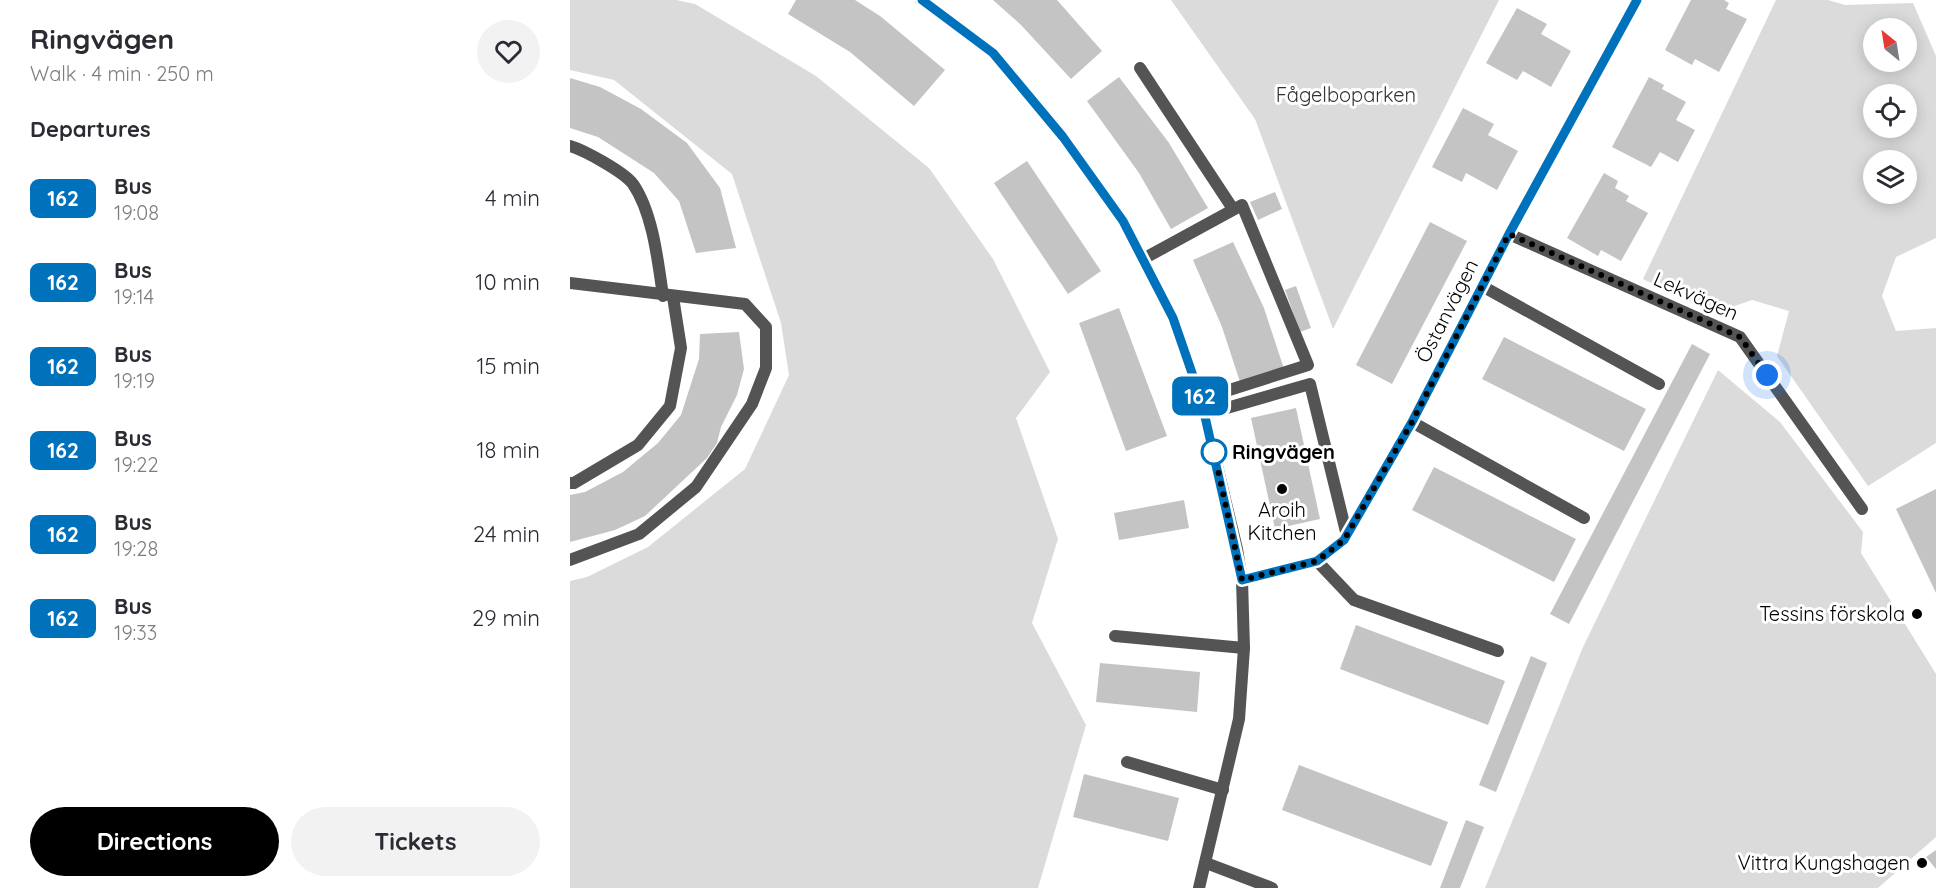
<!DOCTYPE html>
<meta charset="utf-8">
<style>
:root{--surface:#fff;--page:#f2f2f3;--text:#2b2b33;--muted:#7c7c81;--accent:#000}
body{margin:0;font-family:Quicksand,sans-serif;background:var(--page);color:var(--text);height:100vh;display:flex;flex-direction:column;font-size:22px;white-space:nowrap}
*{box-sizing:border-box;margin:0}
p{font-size:20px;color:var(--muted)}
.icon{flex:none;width:33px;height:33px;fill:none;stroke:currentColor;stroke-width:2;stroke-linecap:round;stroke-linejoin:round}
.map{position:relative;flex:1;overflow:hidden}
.sheet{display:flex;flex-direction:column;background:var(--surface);width:570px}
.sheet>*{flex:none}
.badge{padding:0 12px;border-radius:9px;font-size:21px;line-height:39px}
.needle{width:39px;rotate:330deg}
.buttons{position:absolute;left:1293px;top:18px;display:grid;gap:12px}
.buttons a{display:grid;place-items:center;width:54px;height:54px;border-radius:50%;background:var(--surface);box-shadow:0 3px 15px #0003;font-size:30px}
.you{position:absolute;width:30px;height:30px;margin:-15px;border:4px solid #fff;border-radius:50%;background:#1a73e8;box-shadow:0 0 0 9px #1a73e833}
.map>.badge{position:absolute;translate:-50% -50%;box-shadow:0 0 0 3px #fff}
h2{padding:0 30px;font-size:22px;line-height:54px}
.round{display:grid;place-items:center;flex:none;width:63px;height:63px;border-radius:32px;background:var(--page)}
.head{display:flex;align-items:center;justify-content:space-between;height:102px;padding:0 30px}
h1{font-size:28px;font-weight:700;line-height:45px}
.action{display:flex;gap:12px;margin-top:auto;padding:12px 30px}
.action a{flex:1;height:69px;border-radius:36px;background:var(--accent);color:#fff;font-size:24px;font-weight:700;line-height:69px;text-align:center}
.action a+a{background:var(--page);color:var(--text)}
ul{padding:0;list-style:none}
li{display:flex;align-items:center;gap:18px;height:84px;padding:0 30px}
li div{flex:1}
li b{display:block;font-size:22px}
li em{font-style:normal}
li .badge{min-width:66px;font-weight:700;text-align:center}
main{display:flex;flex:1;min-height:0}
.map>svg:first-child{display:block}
.green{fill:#dbdbdb;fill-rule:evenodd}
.building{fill:#c4c4c4}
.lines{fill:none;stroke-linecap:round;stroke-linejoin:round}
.service{stroke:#545454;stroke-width:12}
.minor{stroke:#545454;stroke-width:12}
.tertiary{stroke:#545454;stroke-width:12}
.line-casing{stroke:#fff;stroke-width:14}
.line{stroke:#0072bc;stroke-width:9}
.walk{stroke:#000;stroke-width:6;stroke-dasharray:0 10.8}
.stop-dot{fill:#fff;stroke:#0072bc;stroke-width:3}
.poi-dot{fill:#000;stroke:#fff;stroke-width:2}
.labels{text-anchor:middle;stroke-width:6;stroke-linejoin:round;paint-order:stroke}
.park-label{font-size:20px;fill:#323232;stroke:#fff}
.street-label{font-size:20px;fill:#000;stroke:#fff}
.stop-label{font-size:20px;font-weight:bold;fill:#000;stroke:#fff;text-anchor:start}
.poi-label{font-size:20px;fill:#000;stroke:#fff;text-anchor:end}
</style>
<main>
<section class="sheet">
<div class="head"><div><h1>Ringvägen</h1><p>Walk · 4 min · 250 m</p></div><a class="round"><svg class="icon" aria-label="heart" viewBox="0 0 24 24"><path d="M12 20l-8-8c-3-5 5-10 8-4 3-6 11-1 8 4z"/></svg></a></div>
<h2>Departures</h2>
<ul>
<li><span class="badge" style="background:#0072bc;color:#fff">162</span><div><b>Bus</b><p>19:08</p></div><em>4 min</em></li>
<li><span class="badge" style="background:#0072bc;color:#fff">162</span><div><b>Bus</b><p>19:14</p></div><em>10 min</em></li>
<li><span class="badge" style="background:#0072bc;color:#fff">162</span><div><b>Bus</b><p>19:19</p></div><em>15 min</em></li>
<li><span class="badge" style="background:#0072bc;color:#fff">162</span><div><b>Bus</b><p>19:22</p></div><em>18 min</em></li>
<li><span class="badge" style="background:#0072bc;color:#fff">162</span><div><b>Bus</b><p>19:28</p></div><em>24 min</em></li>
<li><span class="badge" style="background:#0072bc;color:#fff">162</span><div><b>Bus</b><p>19:33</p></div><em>29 min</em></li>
</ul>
<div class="action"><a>Directions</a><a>Tickets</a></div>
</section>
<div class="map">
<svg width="1366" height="888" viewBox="0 0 1366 888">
<rect width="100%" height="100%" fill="#fff"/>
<g class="green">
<path d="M0,0H106L125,4L246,76L359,168L423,259L480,372L446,418L488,539L462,623L516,725L468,888H0V581L17,577L78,547L175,469L219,375L211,323L162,174L44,80L0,70Z"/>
<path d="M601,0H929L763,329L685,119Z"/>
<path d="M1206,0H1258L1275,5L1343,3L1366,56V238L1326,257L1312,296L1326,331L1366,328V443L1298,486L1207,356L1219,311L1182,300L1144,313L1073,279ZM1304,28H1336V62H1304ZM1304,94H1336V128H1304ZM1304,160H1336V194H1304Z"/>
<path d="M1148,370L1210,422L1293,532L1291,553L1366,674V837L1308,888H915L1013,647Z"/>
</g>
<g class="building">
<path d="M226,0H285L310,16L375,70L344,106L280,52L218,14Z"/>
<path d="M423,0H487L532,51L501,79L451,25Z"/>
<path d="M1121,0H1154L1159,3L1156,9L1177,19L1149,72L1125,59L1122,65L1095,50Z"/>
<path d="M947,8L977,24L971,34L1001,51L981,87L953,71L947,80L916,63Z"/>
<path d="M549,77L599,143L638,208L601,229L569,173L517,101Z"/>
<path d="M1079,77L1094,85L1092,89L1116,102L1106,120L1125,130L1108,162L1090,152L1081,167L1042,147Z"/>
<path d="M0,78L30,87L71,109L117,143L150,188L166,248L126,253L109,201L84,173L28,137L0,128Z"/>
<path d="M893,108L924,124L918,135L948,151L927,190L896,173L892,182L862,167Z"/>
<path d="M457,161L531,271L498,294L424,183Z"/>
<path d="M1034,173L1048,181L1045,188L1059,196L1056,201L1078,213L1051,261L1031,250L1028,256L997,238Z"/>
<path d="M705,192L712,209L688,220L680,202Z"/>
<path d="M860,222L897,241L822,384L786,365Z"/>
<path d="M663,242L694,308L715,372L671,385L652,327L623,260Z"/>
<path d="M726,286L741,328L730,332L715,290Z"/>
<path d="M549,308L597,436L556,451L509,323Z"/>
<path d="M169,332L174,369L167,395L151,427L147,443L137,458L75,516L45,530L0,542V495L15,492L53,472L88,443L111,415L129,359L130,334Z"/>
<path d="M934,337L1076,409L1054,451L912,379Z"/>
<path d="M1122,344L1140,354L999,624L980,614Z"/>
<path d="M726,408L750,519L705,529L681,418Z"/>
<path d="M864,467L1006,539L984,582L842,510Z"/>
<path d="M1366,489V593L1326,509Z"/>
<path d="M614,500L619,528L549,540L544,513Z"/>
<path d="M786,625L935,681L918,725L770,669Z"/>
<path d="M961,656L977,663L926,792L909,785Z"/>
<path d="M530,663L630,672L627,712L526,702Z"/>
<path d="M729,765L878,822L861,866L712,810Z"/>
<path d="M514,774L609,798L598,841L503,817Z"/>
<path d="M896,820L914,827L890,888H870Z"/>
<path d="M1366,850V869L1356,857Z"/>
</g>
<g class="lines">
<g class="service">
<path d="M570,68L663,209"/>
<path d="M0,146C14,150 54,172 63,184C83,213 88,262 93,296"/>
<path d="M573,259L672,205L738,365L631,399"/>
<path d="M912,286L1089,384"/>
<path d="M636,414L740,384L777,536"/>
<path d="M842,422L1014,518"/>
<path d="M0,483H4L68,445L100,406L111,348L103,297"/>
<path d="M747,561L784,600L928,651"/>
<path d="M545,636L674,648"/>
<path d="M557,762L653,790"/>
<path d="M636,863L702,888"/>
</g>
<g class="minor">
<path d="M939,234L1170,337L1292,509"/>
<path d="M0,283L175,304L196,327V368L182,404L126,487L69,534L0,560"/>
<path d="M672,580L747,561L774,540L842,422L939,234L1067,0"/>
</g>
<path class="tertiary" d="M351,0L423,53L493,137L553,221L603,318L631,399L667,549L672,580L674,648L669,719L629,888"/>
</g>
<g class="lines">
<defs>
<path id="line" d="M352,0L423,53L493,137L553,221L603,318L631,399L672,580L747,561L774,540L842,422L939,234L1067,0"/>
</defs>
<use href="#line" class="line-casing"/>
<use href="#line" class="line"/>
<path class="walk" d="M644,452L672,580L747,561L774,540L842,422L939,234L1170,337L1197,375"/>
</g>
<circle class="stop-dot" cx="644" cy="452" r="12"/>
<g class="poi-dot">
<circle cx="712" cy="489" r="6"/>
<circle cx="1347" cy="614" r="6"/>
<circle cx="1352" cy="863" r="6"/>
</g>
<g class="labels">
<g class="park-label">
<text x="776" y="102">Fågelboparken</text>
</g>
<g class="street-label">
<text transform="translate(1126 296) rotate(24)" y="7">Lekvägen</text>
<text transform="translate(877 311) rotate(-63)" y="7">Östanvägen</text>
</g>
<g class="stop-label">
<text x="662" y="459">Ringvägen</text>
</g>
<g class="poi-label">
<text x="712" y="517" text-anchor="middle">Aroih<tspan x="712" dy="23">Kitchen</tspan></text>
<text x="1335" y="621">Tessins förskola</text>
<text x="1340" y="870">Vittra Kungshagen</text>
</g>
</g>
</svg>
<div class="buttons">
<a><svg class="needle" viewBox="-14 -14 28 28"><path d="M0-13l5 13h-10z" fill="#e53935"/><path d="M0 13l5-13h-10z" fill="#7c7c81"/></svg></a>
<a><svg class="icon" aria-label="locate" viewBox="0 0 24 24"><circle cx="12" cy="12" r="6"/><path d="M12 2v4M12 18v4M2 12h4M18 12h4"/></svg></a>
<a><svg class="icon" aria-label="layers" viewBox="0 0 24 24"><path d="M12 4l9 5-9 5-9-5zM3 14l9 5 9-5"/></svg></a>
</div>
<div class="you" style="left:1197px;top:375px"></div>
<b class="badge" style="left:630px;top:396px;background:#0072bc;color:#fff">162</b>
</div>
</main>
